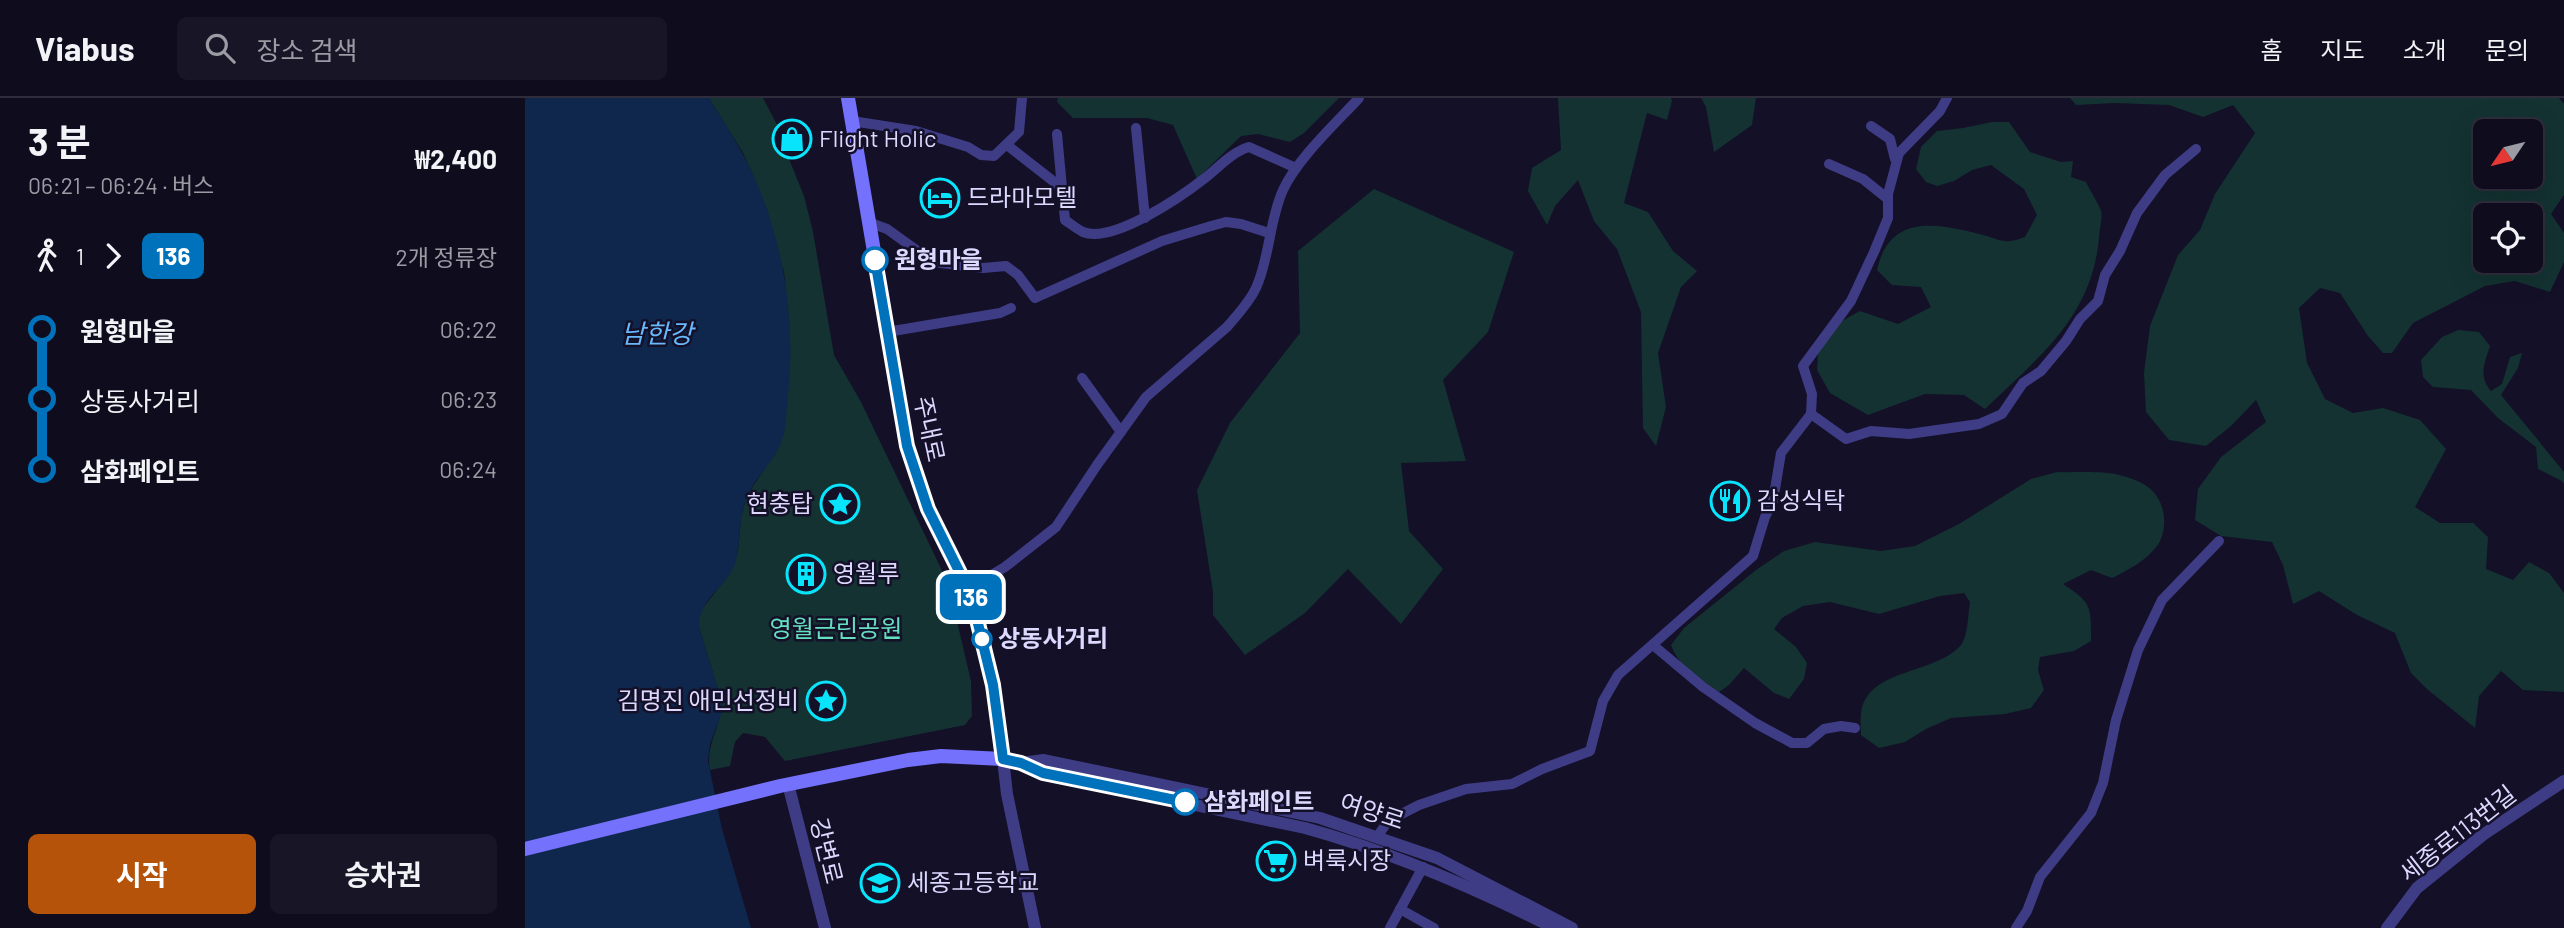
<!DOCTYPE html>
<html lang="ko">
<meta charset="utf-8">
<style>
:root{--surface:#0f0c1e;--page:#181527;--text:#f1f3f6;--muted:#9b9ba4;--line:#2f2c3c;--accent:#b45309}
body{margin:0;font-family:Barlow,"Noto Sans KR",sans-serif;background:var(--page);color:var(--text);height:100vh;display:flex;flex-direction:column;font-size:26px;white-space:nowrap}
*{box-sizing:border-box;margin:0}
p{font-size:23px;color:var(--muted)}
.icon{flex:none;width:38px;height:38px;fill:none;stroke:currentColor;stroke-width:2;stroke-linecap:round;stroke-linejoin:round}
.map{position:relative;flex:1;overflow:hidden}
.panel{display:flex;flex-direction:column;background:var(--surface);width:525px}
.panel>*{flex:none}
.badge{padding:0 14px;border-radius:10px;font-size:24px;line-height:46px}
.needle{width:46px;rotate:235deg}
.fabs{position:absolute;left:1948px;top:21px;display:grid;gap:14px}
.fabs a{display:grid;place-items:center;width:70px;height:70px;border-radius:10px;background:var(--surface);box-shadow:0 7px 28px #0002,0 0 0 2px var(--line);font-size:35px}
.map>.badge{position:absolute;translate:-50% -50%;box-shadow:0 0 0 4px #fff}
.legs{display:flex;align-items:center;gap:10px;height:77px;padding:0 28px;font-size:23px}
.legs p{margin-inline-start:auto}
.summary{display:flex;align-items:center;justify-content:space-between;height:119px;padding:0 28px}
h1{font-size:38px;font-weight:700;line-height:52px}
.cta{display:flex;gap:14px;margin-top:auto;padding:14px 28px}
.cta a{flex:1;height:80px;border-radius:10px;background:var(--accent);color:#fff;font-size:28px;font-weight:700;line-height:80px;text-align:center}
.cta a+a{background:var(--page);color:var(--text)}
ul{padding:0 28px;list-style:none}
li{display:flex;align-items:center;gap:24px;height:70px;font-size:26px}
li i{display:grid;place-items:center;width:10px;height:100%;margin:0 9px;background:currentColor}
li i::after{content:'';width:18px;height:18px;margin:-9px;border:5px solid;border-radius:50%;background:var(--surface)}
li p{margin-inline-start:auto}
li:first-child i{background:linear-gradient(#0000 50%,currentColor 0)}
li:last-child i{background:linear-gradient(currentColor 50%,#0000 0)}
header{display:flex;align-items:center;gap:42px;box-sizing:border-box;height:98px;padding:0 35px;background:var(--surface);border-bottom:2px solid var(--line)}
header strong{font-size:33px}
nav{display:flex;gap:38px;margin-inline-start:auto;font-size:24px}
.search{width:490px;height:63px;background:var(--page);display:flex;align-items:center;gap:18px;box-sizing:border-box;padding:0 24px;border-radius:10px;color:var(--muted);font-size:26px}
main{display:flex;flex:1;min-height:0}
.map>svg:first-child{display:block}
.green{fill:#133231;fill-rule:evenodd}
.water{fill:#0f274d}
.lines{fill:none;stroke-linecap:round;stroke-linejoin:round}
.minor{stroke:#3f3c86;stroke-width:10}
.tertiary{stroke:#3f3c86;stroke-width:12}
.secondary{stroke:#7471fd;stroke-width:14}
.line-1-casing{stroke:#fff;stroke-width:16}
.line-1{stroke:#0072bc;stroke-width:10}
.stop-1-dot{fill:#fff;stroke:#0072bc;stroke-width:3.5}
.labels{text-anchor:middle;stroke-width:5;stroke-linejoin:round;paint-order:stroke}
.poi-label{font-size:24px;fill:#dcd8fe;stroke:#141028;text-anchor:start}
.stop-label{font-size:24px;font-weight:bold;fill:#dcd8fe;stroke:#141028;text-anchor:start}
.street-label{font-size:24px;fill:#dcd8fe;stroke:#141028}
.park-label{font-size:24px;fill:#64dfbf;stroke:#141028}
.water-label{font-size:26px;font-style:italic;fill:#68b8fd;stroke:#141028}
</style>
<header>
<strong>Viabus</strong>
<div class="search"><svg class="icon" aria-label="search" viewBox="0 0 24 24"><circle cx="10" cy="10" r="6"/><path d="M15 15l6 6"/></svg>장소 검색</div>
<nav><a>홈</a><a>지도</a><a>소개</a><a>문의</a></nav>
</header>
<main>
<section class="panel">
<div class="summary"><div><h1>3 분</h1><p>06:21 – 06:24 · 버스</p></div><b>₩2,400</b></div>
<div class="legs"><svg class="icon" aria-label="walk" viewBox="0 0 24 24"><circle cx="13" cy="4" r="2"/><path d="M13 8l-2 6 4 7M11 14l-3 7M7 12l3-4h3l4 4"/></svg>1<svg class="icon" aria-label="forward" viewBox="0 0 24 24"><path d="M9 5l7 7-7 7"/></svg><b class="badge" style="background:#0072bc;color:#fff">136</b><p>2개 정류장</p></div>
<ul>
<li><i style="color:#0072bc"></i><b>원형마을</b><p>06:22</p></li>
<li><i style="color:#0072bc"></i><span>상동사거리</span><p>06:23</p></li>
<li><i style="color:#0072bc"></i><b>삼화페인트</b><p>06:24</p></li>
</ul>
<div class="cta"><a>시작</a><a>승차권</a></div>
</section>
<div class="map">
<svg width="2039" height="830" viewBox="0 0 2039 830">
<rect width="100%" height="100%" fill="#141028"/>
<g class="green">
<path d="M184,0H238L257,36L256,41L279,98L288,134L309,257L336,304L423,485L446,583L447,618L440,627L260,663L240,639L218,635L210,644L205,668L185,672C180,647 196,629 197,605L174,529V515L202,479L213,453L216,420L221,399L250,355L265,235L259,174L231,84L218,55Z"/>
<path d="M533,0H814L779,35L765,44L733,36L716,38L672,81L648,27L622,20H548L532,4Z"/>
<path d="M1033,0H1146L1147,3L1142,22L1122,15L1099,105L1123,114L1148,153L1172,173L1156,189L1133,255L1141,309L1131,348L1118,330L1116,214L1092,151L1069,123L1053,82L1030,108L1022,127L1003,93L1007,70L1036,52Z"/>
<path d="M1176,0H1231L1227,27L1189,54L1181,9Z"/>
<path d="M1545,0H2034L2039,6V97L2026,116L2039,135V164L2025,194L1990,183L1960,188L1888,225L1867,255H1858L1843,238L1815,195L1795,190L1774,210L1782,265L1800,301L1828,315L1858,310L1895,322L1921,351L1890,409L1915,425H1948L1963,439L1961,471L1988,482L2004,464L2024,475L2039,495V594L1998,592L1976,573L1954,598L1950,630L1902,591L1886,575L1870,535L1832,517L1794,493L1768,506L1758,467L1747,444L1696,438L1670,422L1673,391L1696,359L1741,324L1731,302L1706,328L1681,348L1644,342L1621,314L1619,275L1625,228L1653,157L1675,132L1690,96L1730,35L1708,7L1678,19L1644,7L1590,5L1551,7ZM1960,33H2006V79H1960ZM1960,117H2006V163H1960Z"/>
<path d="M1467,24H1484L1505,54L1536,64L1548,63L1546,79L1561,84C1565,93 1573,104 1576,113C1578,121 1574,132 1574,140C1567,219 1514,259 1460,311L1439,297L1400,296L1343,317L1305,295L1292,272L1293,254L1315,224L1335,213L1373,226L1406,209L1396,189L1367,187L1352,172C1365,114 1414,126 1458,137C1466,139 1477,144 1485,143C1490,143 1496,140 1500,139L1512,117L1499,91L1466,67L1447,72L1429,83L1412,88L1401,84L1391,71L1396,49L1412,33L1438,30Z"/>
<path d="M849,91L989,154L963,234L918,282L941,363L876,365L884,433L918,471L876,526L823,471L780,515L720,557L688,517V494L672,392L705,325L775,235L773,153Z"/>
<path d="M1933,232L1954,234L1965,248C1960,264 1953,278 1966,293L1977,286L1985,259L1997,255L1993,270L1976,297L2039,374V386L2037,383L2013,371L2011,349L1973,320L1946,292L1908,289L1898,279L1896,262L1917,239Z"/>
<path d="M1532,374C1553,375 1578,372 1598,378C1605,380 1617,384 1623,389C1641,402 1644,431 1632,448C1621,463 1603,472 1587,480L1566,472L1538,486C1567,505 1566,508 1566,543L1549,553L1515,559L1513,572L1519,592L1506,610L1480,616L1426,620L1401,631L1380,644L1354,650L1336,637C1336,630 1335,622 1336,615C1342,570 1410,577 1436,547C1443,538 1443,516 1445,504L1439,495L1415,498L1354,516L1305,504L1278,508L1257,520L1249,531L1271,549L1282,565L1279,581L1264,601L1249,595L1219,570L1204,587L1194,594C1173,582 1155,570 1146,547L1159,530L1231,472L1259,453L1290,444L1356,453L1390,448L1434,426L1506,381Z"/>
</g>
<path class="water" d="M0,0H184C195,18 207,36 217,55C256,124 272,219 263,297C261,313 262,331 256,345C249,364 230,379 222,399C213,419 216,441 211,462C205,488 173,499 174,529L197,605V614L185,646L183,663L197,731L226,830H0Z"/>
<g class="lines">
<g class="minor">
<path d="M327,23L391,33L443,49L456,57L469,58L494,34L497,0"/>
<path d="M1346,28L1365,41L1370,61"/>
<path d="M611,30L620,120"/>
<path d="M532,36L540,122C546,126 552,131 558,134C588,146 657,98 680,80C694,69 707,54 724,49L771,70"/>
<path d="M482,47L537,90"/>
<path d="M1304,66L1338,81L1363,101"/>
<path d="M343,124L362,131L408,164L458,170L481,168L493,177L510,200L637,143L686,128L701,124L716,126L744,135"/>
<path d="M362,234L475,215L486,210"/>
<path d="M557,280L596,334"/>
<path d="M1286,316L1321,341L1346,333L1384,336L1454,326L1477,316L1498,285L1516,273L1541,243L1555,221L1573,203L1580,177L1595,153L1612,115L1640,77L1671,51"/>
<path d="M443,491L480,469L531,429L572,367L621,299L702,229C712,217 724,205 731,190C745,159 744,123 758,92C772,61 811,25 834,0"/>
<path d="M1128,547L1178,589L1230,625L1267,645H1282L1299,631L1316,628L1330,630"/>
<path d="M852,739L863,723L894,707L941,691L987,686L1017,671L1065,653L1078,603L1093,577L1228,458L1240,419L1248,403L1256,355L1286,316L1287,296L1278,268L1326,203L1349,154L1363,120V96L1374,55L1415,13L1422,0"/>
<path d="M875,811L909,830"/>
<path d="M865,830L898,769"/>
<path d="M1491,830L1502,813L1515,779L1566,715L1578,685L1591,622L1613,552L1637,502L1694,443"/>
</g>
<g class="tertiary">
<path d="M496,665L519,662L795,720L912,760L1047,830"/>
<path d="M263,686L300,830"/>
<path d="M510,830L482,696L478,661L496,665L518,675L780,730C867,754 948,789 1029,830"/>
<path d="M1862,830L1892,790L1959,736L2039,683"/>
</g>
<path class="secondary" d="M0,751L255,688L383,662L416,658L478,661L468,587L452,520L443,491L403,411L382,348L323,0"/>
</g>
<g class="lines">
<defs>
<path id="line-1" d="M350,162L382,348L403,411L443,491L448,505L468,587L478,661L496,665L518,675L660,704"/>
</defs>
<use href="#line-1" class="line-1-casing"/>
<use href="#line-1" class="line-1"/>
</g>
<defs>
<symbol id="shop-ring" viewBox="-11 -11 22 22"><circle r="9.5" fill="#141028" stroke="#07e4fb" stroke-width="1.5"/><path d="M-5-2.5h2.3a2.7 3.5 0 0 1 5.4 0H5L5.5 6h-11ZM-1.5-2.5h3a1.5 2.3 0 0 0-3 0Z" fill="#07e4fb"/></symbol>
<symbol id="hotel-ring" viewBox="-11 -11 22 22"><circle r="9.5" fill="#141028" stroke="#07e4fb" stroke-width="1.5"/><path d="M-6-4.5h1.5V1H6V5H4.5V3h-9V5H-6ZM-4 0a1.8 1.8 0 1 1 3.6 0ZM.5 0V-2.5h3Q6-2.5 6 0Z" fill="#07e4fb"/></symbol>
<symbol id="restaurant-ring" viewBox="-11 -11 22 22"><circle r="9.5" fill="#141028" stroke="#07e4fb" stroke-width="1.5"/><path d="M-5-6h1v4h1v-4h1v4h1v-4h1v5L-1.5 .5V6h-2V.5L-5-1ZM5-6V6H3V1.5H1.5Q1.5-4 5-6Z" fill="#07e4fb"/></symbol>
<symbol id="sight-ring" viewBox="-11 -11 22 22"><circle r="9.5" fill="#141028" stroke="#07e4fb" stroke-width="1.5"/><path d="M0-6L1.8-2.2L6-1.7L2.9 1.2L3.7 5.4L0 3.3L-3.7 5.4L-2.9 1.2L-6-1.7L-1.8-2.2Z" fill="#07e4fb"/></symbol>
<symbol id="building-ring" viewBox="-11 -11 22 22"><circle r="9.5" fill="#141028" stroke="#07e4fb" stroke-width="1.5"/><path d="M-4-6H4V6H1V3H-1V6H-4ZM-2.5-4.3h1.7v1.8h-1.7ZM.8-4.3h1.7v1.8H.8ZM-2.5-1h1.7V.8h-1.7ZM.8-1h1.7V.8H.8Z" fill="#07e4fb"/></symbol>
<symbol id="supermarket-ring" viewBox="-11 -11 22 22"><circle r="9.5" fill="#141028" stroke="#07e4fb" stroke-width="1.5"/><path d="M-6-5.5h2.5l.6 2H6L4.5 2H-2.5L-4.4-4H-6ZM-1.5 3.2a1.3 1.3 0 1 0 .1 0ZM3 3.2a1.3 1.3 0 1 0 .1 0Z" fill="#07e4fb"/></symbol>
<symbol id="school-ring" viewBox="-11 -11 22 22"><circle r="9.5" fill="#141028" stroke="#07e4fb" stroke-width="1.5"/><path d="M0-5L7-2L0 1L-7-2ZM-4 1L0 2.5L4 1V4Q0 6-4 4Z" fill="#07e4fb"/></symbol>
</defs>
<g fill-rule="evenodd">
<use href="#shop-ring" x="245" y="19" width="44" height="44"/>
<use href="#hotel-ring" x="393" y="78" width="44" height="44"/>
<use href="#restaurant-ring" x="1183" y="381" width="44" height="44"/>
<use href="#sight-ring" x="293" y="384" width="44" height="44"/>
<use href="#building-ring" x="259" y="454" width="44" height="44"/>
<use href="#sight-ring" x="279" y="581" width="44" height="44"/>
<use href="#supermarket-ring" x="729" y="741" width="44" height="44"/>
<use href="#school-ring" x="333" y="763" width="44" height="44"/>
</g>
<g class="stop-1-dot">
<circle cx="350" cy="162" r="12"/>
<circle cx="457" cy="541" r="9"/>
<circle cx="660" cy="704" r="12"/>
</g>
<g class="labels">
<g class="poi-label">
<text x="294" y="49">Flight Holic</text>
<text x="442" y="108">드라마모텔</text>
<text x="1232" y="411">감성식탁</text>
<text x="288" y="414" text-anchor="end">현충탑</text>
<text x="308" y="484">영월루</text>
<text x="274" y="611" text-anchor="end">김명진 애민선정비</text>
<text x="778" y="771">벼룩시장</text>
<text x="382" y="793">세종고등학교</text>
</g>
<g class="stop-label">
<text x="369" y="170">원형마을</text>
<text x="473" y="549">상동사거리</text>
<text x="679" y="712">삼화페인트</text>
</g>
<g class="street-label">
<text transform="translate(404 331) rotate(78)" y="8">주내로</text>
<text transform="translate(847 714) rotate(18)" y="8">여양로</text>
<text transform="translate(1933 736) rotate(-38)" y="8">세종로113번길</text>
<text transform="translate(301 753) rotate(76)" y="8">강변로</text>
</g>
<g class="park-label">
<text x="311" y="539">영월근린공원</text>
</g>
<g class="water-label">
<text x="132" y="245">남한강</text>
</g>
</g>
</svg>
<div class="fabs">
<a><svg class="needle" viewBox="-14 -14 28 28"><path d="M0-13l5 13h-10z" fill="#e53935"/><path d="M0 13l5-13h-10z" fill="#9b9ba4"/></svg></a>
<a><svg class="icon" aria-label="locate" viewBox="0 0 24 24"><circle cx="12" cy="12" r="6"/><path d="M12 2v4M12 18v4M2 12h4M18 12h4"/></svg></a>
</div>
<b class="badge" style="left:446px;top:499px;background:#0072bc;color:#fff">136</b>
</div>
</main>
